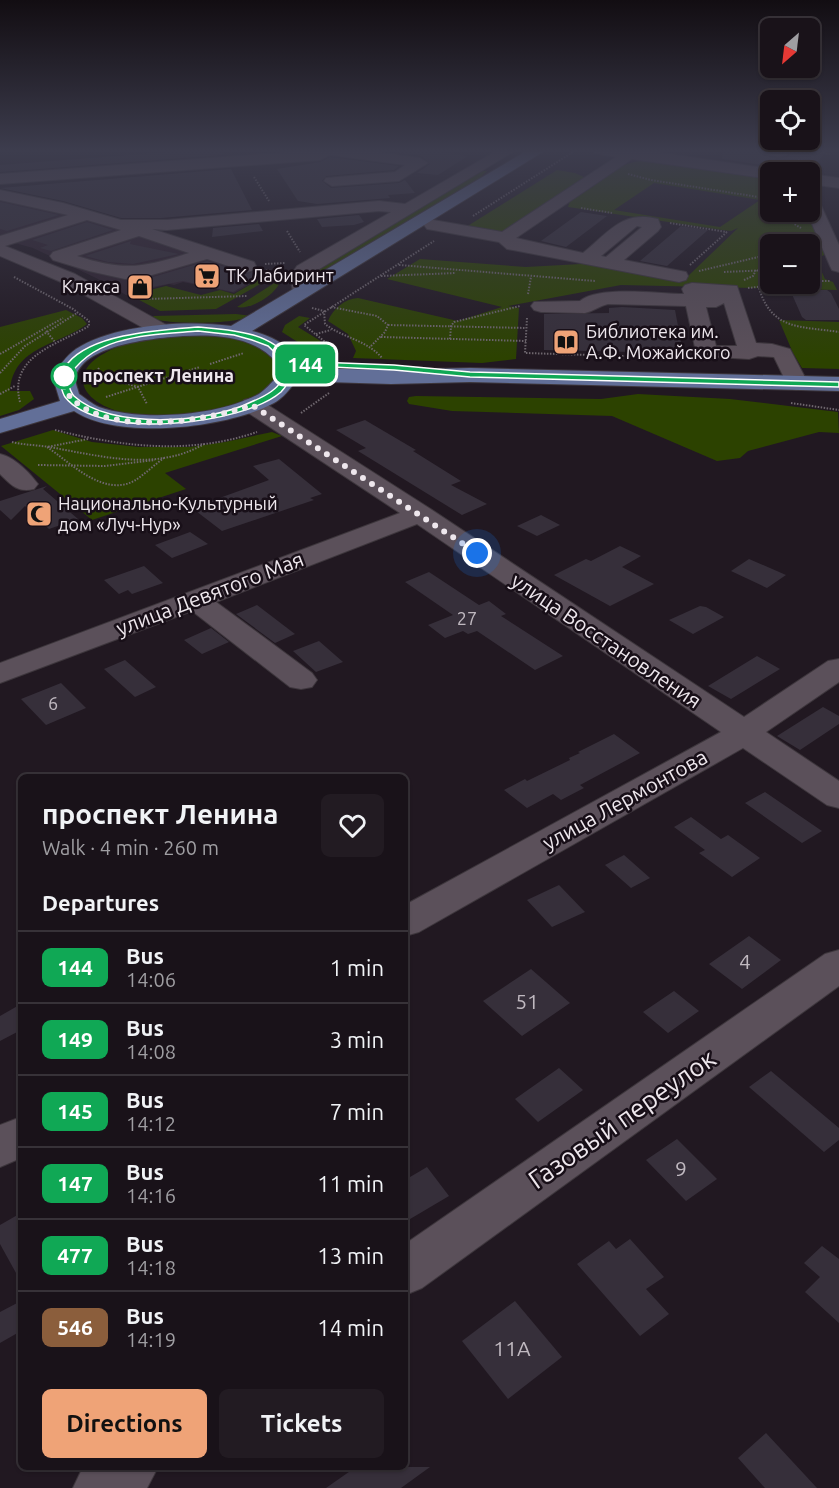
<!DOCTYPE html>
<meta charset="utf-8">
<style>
:root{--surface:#191219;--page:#221b22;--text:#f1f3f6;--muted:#9f9ea2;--line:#373238;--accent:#efa377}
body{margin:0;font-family:Ubuntu,sans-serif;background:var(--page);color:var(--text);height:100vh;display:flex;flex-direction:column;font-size:22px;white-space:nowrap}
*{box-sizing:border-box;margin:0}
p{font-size:20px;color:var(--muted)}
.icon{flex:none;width:33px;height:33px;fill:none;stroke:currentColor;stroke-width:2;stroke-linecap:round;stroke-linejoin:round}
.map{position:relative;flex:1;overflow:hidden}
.side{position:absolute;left:18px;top:774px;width:390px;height:696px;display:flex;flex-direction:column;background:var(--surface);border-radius:9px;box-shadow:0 2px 4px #0004,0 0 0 2px var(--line)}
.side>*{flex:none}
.badge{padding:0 12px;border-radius:9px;font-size:21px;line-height:39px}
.needle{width:39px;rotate:208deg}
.tools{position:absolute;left:760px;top:18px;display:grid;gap:12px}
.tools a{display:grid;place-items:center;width:60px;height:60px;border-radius:9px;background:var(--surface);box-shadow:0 2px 4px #0004,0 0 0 2px var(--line);font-size:30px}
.you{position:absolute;width:30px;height:30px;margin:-15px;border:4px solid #fff;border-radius:50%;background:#1a73e8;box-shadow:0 0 0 9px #1a73e833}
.map>.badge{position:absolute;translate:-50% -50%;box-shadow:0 0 0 3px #fff}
h2{padding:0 24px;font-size:22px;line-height:54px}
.round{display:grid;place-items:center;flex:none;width:63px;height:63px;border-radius:9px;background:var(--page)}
.overview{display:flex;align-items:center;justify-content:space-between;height:102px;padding:0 24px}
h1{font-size:28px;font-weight:600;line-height:45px}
.button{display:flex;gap:12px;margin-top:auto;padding:12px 24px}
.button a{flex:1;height:69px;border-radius:9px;background:var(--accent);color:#111;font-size:24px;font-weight:600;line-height:69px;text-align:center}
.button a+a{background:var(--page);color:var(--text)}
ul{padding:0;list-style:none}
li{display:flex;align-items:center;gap:18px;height:72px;padding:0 24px;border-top:2px solid var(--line)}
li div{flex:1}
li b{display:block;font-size:22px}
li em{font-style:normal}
li .badge{min-width:66px;font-weight:700;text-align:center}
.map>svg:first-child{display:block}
.built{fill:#2f222f}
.green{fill:#2c4200;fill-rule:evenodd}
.building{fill:#362f3a}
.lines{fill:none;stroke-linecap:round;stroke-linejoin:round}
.minor-casing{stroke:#3d363c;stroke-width:2}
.major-casing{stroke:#3d363c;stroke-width:2}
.path{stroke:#6f676e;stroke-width:2;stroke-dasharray:1.5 1.5;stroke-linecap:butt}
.minor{fill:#5b505a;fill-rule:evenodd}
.major{fill:#626f98;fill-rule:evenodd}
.line{fill:#10a855;stroke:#fff;stroke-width:1.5;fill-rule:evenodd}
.walk{stroke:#eee7ed;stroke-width:6;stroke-dasharray:0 10.8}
.stop-dot{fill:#fff;stroke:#10a855;stroke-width:3}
.labels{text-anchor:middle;stroke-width:5;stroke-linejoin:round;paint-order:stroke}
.far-poi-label{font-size:18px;fill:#eee7ed;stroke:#180f18;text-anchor:start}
.far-stop-label{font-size:18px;font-weight:bold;fill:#eee7ed;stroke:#180f18;text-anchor:start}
.number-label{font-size:18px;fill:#c0b9c0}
.street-label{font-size:21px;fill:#eee7ed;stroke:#180f18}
.near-number-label{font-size:21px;fill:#c0b9c0}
.near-street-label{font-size:26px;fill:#eee7ed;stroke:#180f18}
</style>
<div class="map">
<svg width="839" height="1488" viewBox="0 0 839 1488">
<rect width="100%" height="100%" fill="#211821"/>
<path class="built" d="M0,197L46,206L243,266L272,272L234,293L183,282L174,285L169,284L126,295L96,278L33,248L0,239Z"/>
<g class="green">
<path d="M641,161L771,176V212H806L828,253L816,259L825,279L833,282L837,290L621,285L508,306L519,308L516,359L482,363L353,358L356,351L348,334L328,321C333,309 344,299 358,298L458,321L502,307L387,279L420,259L526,267L599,263L686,278L738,228L731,231L722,230L568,207L570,201L594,186C602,172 625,163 641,161ZM654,183L760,200L720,227L614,210ZM771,244H810V284H771Z"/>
<path d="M557,170L575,173L586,178L502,234L466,227Z"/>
<path d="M482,171H487L477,181L339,263L306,278L309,272Z"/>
<path d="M270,273L278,274L216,309L160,311L130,295L166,286L201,295L220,290L234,294Z"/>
<path d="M276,282L279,284C273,296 250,310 237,307Z"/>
<path d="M66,310L82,318L87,324C60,345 13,346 10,391H30L34,399L19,410L0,416V327Z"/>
<path d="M236,314L252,316C234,324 174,325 155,319L153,316Z"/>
<path d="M299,316L310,318L298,327L319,340L327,347L332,358L329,362L313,357L304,346L282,332L285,325Z"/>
<path d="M779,320L839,322V369L802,368L793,353Z"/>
<path d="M187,334L236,337L277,355L281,382C268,389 255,400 241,406C231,410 217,410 205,412C180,416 158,418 132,414C84,407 59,372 115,348C138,339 163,337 187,334Z"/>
<path d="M638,394L730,399L838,412L839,433L819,432L748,451L740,458L717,461L612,416L452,411L409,404L407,401L409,397L416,396L601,399Z"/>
<path d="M53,430L92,442L139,447H190L225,442L272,432L282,436L165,473L186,489L92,520L1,446Z"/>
</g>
<g class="building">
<path d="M193,150H221L223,155L0,172V165Z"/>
<path d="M381,150H426L468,156L438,175L417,173L430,164L421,156Z"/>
<path d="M723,150H758L761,155L778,159L787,157L794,150H828L808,172L722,159Z"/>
<path d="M330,157L399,166L394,170L326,176L322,181L331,188L399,183L405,180L415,193L388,195L390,198L317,204L298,201L277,169L320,162Z"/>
<path d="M231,169L252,210L161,218H121L63,201L0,188Z"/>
<path d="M0,202L59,215L7,231L0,229Z"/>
<path d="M581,212L607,216L566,247L541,241Z"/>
<path d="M359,215L364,222L354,225L322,227L317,219Z"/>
<path d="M87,222L113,230L51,251L40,248L48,245L32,240Z"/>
<path d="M259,224L263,231L212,237L213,228Z"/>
<path d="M681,226L708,230L667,266L640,261Z"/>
<path d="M131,241L130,244L179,254L133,264L108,262L85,256Z"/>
<path d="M207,261L246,274L257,270L268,272L233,292L183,281L152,287L132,280L153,277Z"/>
<path d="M793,290H827L831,293L839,309V320H806L802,317L791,292H794Z"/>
<path d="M622,307L675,310L681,342H675L677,353L544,350V314L609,313V308Z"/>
<path d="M365,420L416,450L413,451L461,481L451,485L487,504L462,515L358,451L366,448L336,430Z"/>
<path d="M279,459L322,494L310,498L314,500L222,531L192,508L269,480L253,466Z"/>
<path d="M47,486L43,489L78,519L49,529L25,506L11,520L0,510V501Z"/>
<path d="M541,515L560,525L537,536L517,526Z"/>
<path d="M190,532L208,544L172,558L155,545Z"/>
<path d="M620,546L641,556L622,567L654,584L610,606L554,575L586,559L591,561Z"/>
<path d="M749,559L786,575L767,588L731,571Z"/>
<path d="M144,566L163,583L132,594L128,590L119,594L104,580Z"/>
<path d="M429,572L479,605L489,601L506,614L501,616L563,656L535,670L477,631L468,634L463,631L445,638L428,625L453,615L405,582Z"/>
<path d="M257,605L295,634L275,643L236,614Z"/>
<path d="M700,606L706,607L724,617L693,634L669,620Z"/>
<path d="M211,628L229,642L202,654L184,640Z"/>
<path d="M319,641L343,662L316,672L293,651Z"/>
<path d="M757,656L780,669L731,699L708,686Z"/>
<path d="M125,660L156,687L135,697L104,669Z"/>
<path d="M61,683L86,708L46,725L21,699Z"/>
<path d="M823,707L839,716V724L800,750L777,736Z"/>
<path d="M614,734L640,753L580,785L584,788L561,800L553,794L527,808L504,790L525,779L527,781L570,760L569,758L580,753L578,752Z"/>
<path d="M765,792L822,831L802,843L745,803Z"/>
<path d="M691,817L721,839L728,835L760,858L732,877L699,853L705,850L674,827Z"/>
<path d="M624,855L650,878L631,888L605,865Z"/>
<path d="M559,885L585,912L552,927L527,900Z"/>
<path d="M749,936L781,960L742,989L709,964Z"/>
<path d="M531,969L570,1003L522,1036L483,1001Z"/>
<path d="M674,991L699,1011L668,1033L643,1012Z"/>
<path d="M21,1004V1030L0,1041V1016Z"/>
<path d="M559,1068L583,1090L538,1122L515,1099Z"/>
<path d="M771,1071L839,1128V1140L824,1152L749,1087Z"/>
<path d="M677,1139L717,1179L686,1201L646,1160Z"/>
<path d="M427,1167L449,1196L405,1222V1180Z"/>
<path d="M21,1213V1282L0,1244V1225Z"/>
<path d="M630,1239L664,1277L646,1289L669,1314L640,1336L577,1264L609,1241L616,1249Z"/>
<path d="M822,1246L839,1259V1323L805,1292L820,1277L804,1263Z"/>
<path d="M21,1301V1331L0,1343V1312Z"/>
<path d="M515,1301L562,1357L508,1399L462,1341Z"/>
<path d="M766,1433L817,1488H765L738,1458Z"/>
<path d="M356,1467H430L401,1488H326Z"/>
</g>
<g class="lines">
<defs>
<g id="minor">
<path d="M317,150H363L420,158L428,163L399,181L332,186L324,181L326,178L395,172L405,165L330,155L320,160L0,184V174Z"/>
<path d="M498,150H516L311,274L308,277L311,292L308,296H294L290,277L297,266L391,212L379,211L167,230L152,229L254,262L256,266L254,270L247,272L207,259L152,275L125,279L89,271L53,260L50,256L53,252L121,230L87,220L5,246L75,274L170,327L173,331L170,335H156L61,282L0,256V236L68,215L0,200V190L63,203L121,220H167L379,201L405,204ZM139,236L189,253C143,268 124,271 77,256Z"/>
<path d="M592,150H643L771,169L778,172H771V179L632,159L516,238L583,253C609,232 622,210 658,219L661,227L658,231L624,260L686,272L688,276L686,280L679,282L513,250L507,249L499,242L433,230L427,229L424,225L427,221L433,220L502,232L616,157L594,153ZM637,226L642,227L606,257L601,256Z"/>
<path d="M760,150H792C785,160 772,156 762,153Z"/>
<path d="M810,174L839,178V188L810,184Z"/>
<path d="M810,194L818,199L839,245V272L832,270L830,266L807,212H810Z"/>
<path d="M692,283L737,286L756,343L772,344L790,349L808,383L805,388L797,390L789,388L774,357L758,356L749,359L700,356L696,352L686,306L608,304C599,306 594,311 585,313L541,312L534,310L531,306L534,302L580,301C599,285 659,294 684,294L682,289L685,285ZM724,303L737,346H716L706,307H716Z"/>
<path d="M252,398L260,400L429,508L744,717L828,661L839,659V682L766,732L839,781V808L827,805L743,748L419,932L405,936V905L721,732L417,524L216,602L312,673L317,680L312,687L301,689L290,687L192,611L0,683V663L400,513L244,410L241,405L244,400Z"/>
<path d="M0,454C14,457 29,472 38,484L34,489C18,493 11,485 0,474Z"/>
<path d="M839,950V986L422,1288L405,1295V1244L825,954Z"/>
<path d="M21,1117V1158L0,1167V1125Z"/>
<path d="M83,1467H158L147,1488H73Z"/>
</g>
<path id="major" d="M528,150H546L252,331C272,336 293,346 299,368L391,370L470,368L839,377V391L470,382L391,384L296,381C291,388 282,399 274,403C228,428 119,441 74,411L0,433V419L60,401L53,378C59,366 65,357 76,349C115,324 187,320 231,326ZM183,336C215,334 254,336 276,362V378C271,383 265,390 259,394C219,416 142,422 99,407C92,404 85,398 79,394C78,389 74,381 76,376C85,344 156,338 183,336Z"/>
</defs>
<use href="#minor" class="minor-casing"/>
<use href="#major" class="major-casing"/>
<g class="path">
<path d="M802,150L829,154L832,150"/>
<path d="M798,160L814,162"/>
<path d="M628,174L651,180L771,199"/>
<path d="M254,177L269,201"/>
<path d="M762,199L771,209"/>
<path d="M581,208L612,213"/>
<path d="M774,212L801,228"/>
<path d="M473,216L576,150"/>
<path d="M670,223L727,232"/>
<path d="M287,231L300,252"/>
<path d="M795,244L808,240"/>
<path d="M265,264L285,263"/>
<path d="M399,265L595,281"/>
<path d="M690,265L727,232"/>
<path d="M810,269H820"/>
<path d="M266,270L282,273"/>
<path d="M699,271L771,254"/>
<path d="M724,272L771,270"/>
<path d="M381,276L456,273"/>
<path d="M14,277L73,309L89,321V326C57,345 8,356 20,402"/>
<path d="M744,280L753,276L756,270"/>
<path d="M810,281H830"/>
<path d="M748,288L783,284"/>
<path d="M759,288C772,331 801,326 839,332"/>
<path d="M528,294L531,277"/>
<path d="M146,299L247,296"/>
<path d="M331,307L377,316L388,325L385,332L370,347"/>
<path d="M312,308L324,311L325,324C343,338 367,340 382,358"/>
<path d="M527,318L525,353L687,358"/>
<path d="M388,325L526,328"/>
<path d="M46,331L55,342"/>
<path d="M316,334L331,330"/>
<path d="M381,337L526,341"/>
<path d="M450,339L451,326L454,322L520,306"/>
<path d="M0,354L63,318"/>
<path d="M335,359L329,345L304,325L434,241"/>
<path d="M210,364L244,353"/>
<path d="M99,368L95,374L138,387L147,404"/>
<path d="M0,373L25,346L77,313"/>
<path d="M0,394L15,386"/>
<path d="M106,397L200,367"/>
<path d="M791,403L839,410"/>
<path d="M301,413L329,393"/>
<path d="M55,430C123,447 190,455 257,432"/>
<path d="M88,439L47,447C71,463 103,497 134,481C144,475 154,465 164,458"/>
<path d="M12,442C24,445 37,445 49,447C101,456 156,472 204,444"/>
<path d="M38,465L105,466L155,460"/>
</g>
<use href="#minor" class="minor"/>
<use href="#major" class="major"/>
</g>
<linearGradient id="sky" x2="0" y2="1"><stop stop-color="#120d12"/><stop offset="0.42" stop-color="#3d3d4e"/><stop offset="1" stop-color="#3d3d4e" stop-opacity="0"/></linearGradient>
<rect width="839" height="359" fill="url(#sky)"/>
<path class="line" d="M198,327C230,330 271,331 291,361L394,365L470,372L839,382V387L470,377L394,370L291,365L293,367C290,377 288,385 281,392C243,425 99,441 65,397C62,393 61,385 59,380C62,374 65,368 68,363C93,333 162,330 198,327ZM198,331L234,335L252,340L268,346L288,365C284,369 284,375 281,381C276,391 261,398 251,402C210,423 110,430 74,396C70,392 69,385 67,380C92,334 152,335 198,331Z"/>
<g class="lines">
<path class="walk" d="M64,376V388C93,440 206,422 252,405L477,553"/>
</g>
<defs>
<symbol id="supermarket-square" viewBox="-11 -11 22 22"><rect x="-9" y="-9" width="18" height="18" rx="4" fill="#efa377" stroke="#180f18"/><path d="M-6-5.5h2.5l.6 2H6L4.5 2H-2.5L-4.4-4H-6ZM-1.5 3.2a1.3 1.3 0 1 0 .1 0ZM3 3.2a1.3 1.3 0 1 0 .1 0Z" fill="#111"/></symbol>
<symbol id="shop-square" viewBox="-11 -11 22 22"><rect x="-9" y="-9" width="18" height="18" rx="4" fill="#efa377" stroke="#180f18"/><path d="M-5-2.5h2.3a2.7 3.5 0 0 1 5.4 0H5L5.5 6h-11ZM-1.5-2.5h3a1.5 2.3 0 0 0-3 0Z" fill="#111"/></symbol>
<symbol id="library-square" viewBox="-11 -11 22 22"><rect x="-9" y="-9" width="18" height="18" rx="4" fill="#efa377" stroke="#180f18"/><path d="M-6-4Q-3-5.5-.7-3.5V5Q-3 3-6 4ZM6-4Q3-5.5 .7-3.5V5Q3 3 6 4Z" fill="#111"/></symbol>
<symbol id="mosque-square" viewBox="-11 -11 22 22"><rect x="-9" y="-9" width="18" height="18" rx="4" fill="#efa377" stroke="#180f18"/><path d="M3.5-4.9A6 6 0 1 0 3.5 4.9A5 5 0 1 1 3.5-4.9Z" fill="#111"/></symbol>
</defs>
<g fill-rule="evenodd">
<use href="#supermarket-square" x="192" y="261" width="30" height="30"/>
<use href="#shop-square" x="125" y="272" width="30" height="30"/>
<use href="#library-square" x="551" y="327" width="30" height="30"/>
<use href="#mosque-square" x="24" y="499" width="30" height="30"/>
</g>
<circle class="stop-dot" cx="64" cy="376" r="12"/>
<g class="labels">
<g class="far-poi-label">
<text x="226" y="282">ТК Лабиринт</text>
<text x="120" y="293" text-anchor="end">Клякса</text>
<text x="586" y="338">Библиотека им.<tspan x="586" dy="21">А.Ф. Можайского</tspan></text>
<text x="58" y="510">Национально-Культурный<tspan x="58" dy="21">дом «Луч-Нур»</tspan></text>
</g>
<g class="far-stop-label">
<text x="82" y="382">проспект Ленина</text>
</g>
<g class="number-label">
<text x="467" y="625">27</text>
<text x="53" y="710">6</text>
</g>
<g class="street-label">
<text transform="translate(210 594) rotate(-21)" y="7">улица Девятого Мая</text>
<text transform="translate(606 641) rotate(34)" y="7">улица Восстановления</text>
<text transform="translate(625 800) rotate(-29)" y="7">улица Лермонтова</text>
</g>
<g class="near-number-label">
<text x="745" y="969">4</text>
<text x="527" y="1009">51</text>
<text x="681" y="1176">9</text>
<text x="512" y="1356">11А</text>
</g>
<g class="near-street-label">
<text transform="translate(622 1119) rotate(-35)" y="9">Газовый переулок</text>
</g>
</g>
</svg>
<div class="tools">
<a><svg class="needle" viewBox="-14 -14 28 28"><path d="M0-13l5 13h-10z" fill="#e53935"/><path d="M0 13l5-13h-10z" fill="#9f9ea2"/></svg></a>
<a><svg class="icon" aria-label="locate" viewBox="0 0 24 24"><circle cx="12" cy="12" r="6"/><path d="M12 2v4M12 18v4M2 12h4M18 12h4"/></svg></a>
<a>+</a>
<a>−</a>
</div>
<div class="you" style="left:477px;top:553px"></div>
<b class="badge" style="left:305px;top:364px;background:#10a855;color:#fff">144</b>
<section class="side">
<div class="overview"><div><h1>проспект Ленина</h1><p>Walk · 4 min · 260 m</p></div><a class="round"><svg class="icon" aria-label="heart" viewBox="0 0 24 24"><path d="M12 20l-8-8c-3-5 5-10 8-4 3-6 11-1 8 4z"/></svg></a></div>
<h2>Departures</h2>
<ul>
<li><span class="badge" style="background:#10a855;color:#fff">144</span><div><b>Bus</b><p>14:06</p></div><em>1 min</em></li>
<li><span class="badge" style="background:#10a855;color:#fff">149</span><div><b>Bus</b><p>14:08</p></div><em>3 min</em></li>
<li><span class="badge" style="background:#10a855;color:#fff">145</span><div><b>Bus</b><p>14:12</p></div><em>7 min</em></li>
<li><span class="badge" style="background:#10a855;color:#fff">147</span><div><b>Bus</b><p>14:16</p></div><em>11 min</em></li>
<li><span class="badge" style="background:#10a855;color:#fff">477</span><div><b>Bus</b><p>14:18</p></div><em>13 min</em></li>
<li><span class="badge" style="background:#8b5e3c;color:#fff">546</span><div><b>Bus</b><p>14:19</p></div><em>14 min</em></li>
</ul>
<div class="button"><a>Directions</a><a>Tickets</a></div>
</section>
</div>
